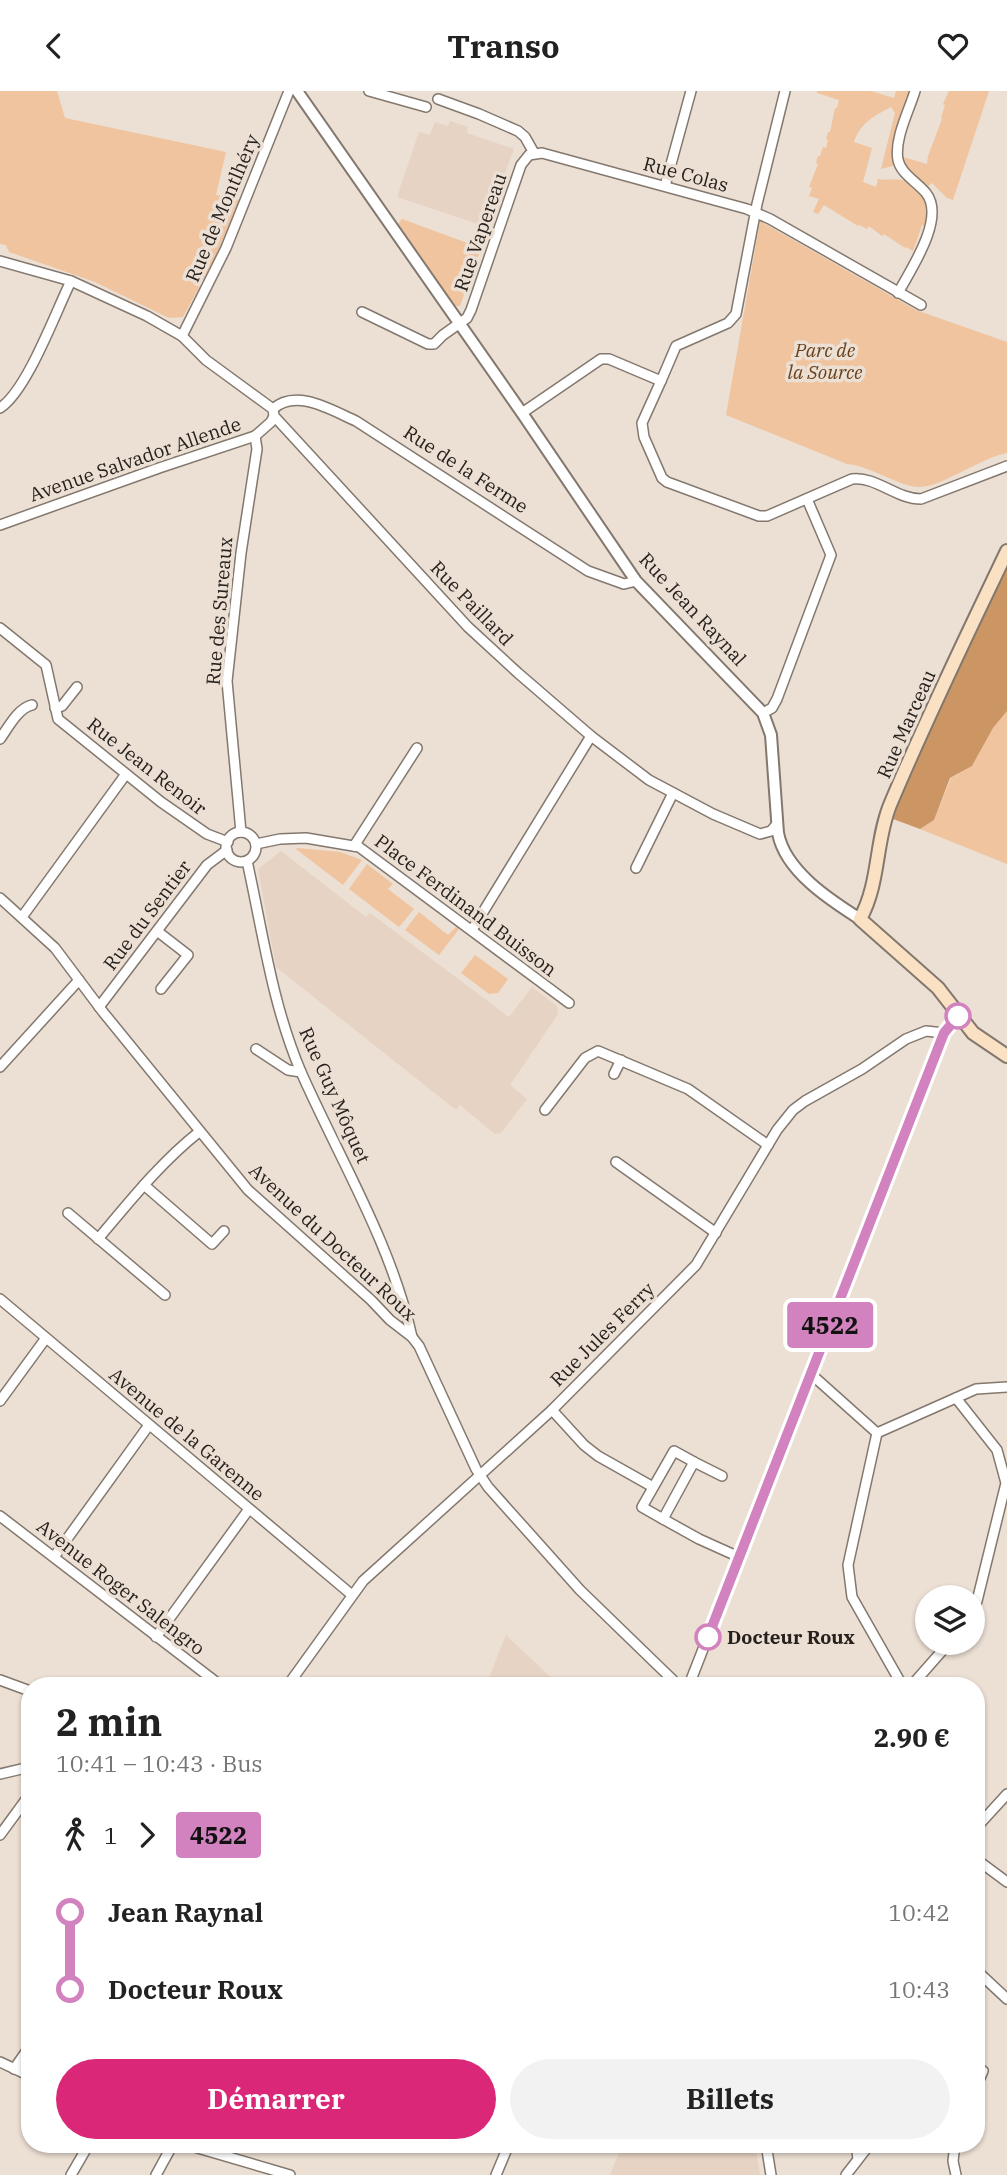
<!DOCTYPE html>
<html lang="fr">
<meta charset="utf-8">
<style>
:root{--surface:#fff;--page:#f2f2f2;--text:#222;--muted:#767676;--accent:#db2777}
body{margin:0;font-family:"IBM Plex Serif",serif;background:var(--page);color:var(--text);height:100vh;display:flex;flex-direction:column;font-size:26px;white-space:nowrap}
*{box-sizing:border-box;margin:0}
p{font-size:23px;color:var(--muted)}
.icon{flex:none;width:38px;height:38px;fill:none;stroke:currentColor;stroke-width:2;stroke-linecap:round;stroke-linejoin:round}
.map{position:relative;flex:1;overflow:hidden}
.drawer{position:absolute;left:21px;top:1586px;width:964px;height:476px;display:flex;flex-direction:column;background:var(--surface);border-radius:28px;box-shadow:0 2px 5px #0004}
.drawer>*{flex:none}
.badge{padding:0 14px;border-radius:5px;font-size:24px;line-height:46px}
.controls{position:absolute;left:915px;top:1494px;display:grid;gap:14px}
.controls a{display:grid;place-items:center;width:70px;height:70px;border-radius:50%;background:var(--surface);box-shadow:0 2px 5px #0004;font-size:35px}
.map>.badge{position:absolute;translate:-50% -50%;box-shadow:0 0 0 4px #fff}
.legs{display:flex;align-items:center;gap:10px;height:77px;padding:0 35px;font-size:23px}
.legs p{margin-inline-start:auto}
.overview{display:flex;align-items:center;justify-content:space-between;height:119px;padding:0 35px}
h1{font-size:38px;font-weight:700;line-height:52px}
.action{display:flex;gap:14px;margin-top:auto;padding:14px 35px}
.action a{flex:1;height:80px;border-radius:42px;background:var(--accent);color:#fff;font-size:28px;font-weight:700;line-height:80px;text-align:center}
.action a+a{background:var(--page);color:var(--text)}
ul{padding:0 35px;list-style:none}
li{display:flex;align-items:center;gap:24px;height:77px;font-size:26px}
li i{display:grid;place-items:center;width:10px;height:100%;margin:0 9px;background:currentColor}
li i::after{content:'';width:18px;height:18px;margin:-9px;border:5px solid;border-radius:50%;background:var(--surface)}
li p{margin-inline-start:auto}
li:first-child i{background:linear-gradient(#0000 50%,currentColor 0)}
li:last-child i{background:linear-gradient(currentColor 50%,#0000 0)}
header{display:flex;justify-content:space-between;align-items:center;height:91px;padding:0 35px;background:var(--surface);font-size:32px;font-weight:700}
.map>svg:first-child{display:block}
.built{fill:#e6d3c3}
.green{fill:#efc49e}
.forest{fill:#cc9664}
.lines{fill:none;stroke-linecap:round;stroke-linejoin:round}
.minor-casing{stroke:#83786e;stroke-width:12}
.tertiary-casing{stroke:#83786e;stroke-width:14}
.secondary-casing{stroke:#83786e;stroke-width:16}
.minor{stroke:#fff;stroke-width:9}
.tertiary{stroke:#fff;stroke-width:10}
.secondary{stroke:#fbe1c4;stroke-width:12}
.line-1-casing{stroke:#fff;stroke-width:16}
.line-1{stroke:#d282be;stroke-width:10}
.stop-1-dot{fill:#fff;stroke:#d282be;stroke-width:3.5}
.labels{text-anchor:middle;stroke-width:7;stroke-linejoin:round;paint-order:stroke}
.street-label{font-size:19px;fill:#26211d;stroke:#ecdfd4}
.park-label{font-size:19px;font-style:italic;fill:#68421d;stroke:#ecdfd4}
.stop-label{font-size:19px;font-weight:bold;fill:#26211d;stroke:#ecdfd4;text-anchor:start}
</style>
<header><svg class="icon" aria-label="back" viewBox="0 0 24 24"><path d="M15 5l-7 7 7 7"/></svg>Transo<svg class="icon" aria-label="heart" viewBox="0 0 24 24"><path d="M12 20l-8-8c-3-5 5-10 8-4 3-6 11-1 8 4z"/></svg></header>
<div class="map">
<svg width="1007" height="2084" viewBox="0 0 1007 2084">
<rect width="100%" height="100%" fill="#ecdfd4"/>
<g class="built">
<path d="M450,30L468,36L467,42L514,58L505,82L510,85L488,150L478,146L481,134L397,106L419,41L430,44L435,31L448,35Z"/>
<path d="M281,760L366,826L370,822L509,926L532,896L557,915L558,923L510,994L527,1008L501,1042L495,1043L460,1014L456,1019L276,876L258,778Z"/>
<path d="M506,1544L559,1594H486Z"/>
<path d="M662,2053H755L760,2084H610L620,2059Z"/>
</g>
<g class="green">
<path d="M0,0H57L65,27L226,61L216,104L239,109L216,165L183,226L169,227L95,191L9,161L6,154L0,153Z"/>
<path d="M817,0H871L894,7L896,0H912L894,55L893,75L881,78L895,22L891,16C874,25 860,32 854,51L872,57L863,91L876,96L878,88C886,90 894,87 902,89C923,95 932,116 925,136L922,134L913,160L906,156L905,157L884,143L882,145L869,135L867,138L859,134L858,135L824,114L818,123L813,121L819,108L809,105L812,97L809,96L818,73L816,72L818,65H820L823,56L826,57L828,49L826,48L828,41H830L835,17H837L839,9L817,2Z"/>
<path d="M949,0H989L953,109L947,107L932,92L926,97L906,75L903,66L927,73L928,65L942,28L941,27L945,14L943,13Z"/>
<path d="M402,128L481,157L460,215H455L398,133Z"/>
<path d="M760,130L916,219L1007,251V362C980,367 944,395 920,396C902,397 871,375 847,373L726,324Z"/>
<path d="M1007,620V773L920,738L934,729L951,687L972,675L993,637Z"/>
<path d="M297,757L340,761L362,769L343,794L296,758Z"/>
<path d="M367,773L393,793L388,798L414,818L399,836L349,798Z"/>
<path d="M419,821L448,844L456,836L459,838L439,864L405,839Z"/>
<path d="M475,864L508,888L498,902L489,903L461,882Z"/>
</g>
<path class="forest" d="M1007,472V620L993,637L972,675L950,687L934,729L920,738L893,728L907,689Z"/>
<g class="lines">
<defs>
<g id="minor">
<path d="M369,0L426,16"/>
<path d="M438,8L479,23L518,40L525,46L534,62"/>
<path d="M665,95L691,0"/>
<path d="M0,170L71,190L147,225L182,245L206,269L273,318L274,325L468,536L518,582L591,645L649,689L713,723L760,743L771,740L777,733"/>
<path d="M898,202C911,178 946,127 926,102C917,91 901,83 898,69C894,48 909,20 915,0"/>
<path d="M362,221L428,253H434L443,244L467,227L471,219L521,74L529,64L542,62L747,118L770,128L921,214"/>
<path d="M182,245L226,157L289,0"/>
<path d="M661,290L676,255L728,232L736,223L757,113L785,0"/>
<path d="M0,317C27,300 56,220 71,190"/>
<path d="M273,318C296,297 331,319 356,330L588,480L624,493L636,490"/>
<path d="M522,322L601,268H609L661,290L642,332L644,346L662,387L667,391L759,425H767L852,388C876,385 896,408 921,408L1007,375"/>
<path d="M0,434L159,377L255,345L271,331L274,325"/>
<path d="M0,537L46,574L58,628L161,711L207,743L228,751"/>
<path d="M55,617L62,615L77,596"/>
<path d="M763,622L772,617L777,608L831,464L807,408"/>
<path d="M0,648C8,637 18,617 32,614"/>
<path d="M241,741L227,590L241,462L257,358L255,345"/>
<circle cx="241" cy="756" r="15"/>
<path d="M256,753L280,748L306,747L359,756L569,912"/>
<path d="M354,755L417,657"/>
<path d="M247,770C263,842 272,913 301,981C340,1069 391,1152 412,1246"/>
<path d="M636,777L673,702"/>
<path d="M0,807L55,857L103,921L248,1099L371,1209L390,1229L412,1246L419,1255L476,1378L488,1396L580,1499L678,1594"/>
<path d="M22,826L126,683"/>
<path d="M472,839L591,645"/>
<path d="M157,840L188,864L161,898"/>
<path d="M99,916L207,774L227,759"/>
<path d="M256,958L288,979L301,981"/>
<path d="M0,976L79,889"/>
<path d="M614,983L621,969"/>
<path d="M545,1019L585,967L598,960L688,998L768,1054"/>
<path d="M616,1071L716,1142"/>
<path d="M144,1094L212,1153L224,1140"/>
<path d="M68,1122L165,1204"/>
<path d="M98,1148C130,1110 161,1071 199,1041"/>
<path d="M0,1208L352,1504"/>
<path d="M811,1283L877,1342L976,1298L1007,1296"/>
<path d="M956,1307L997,1359L1006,1392L977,1510L973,1517"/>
<path d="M0,1310L46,1247"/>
<path d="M552,1319L584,1354L598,1365L653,1396"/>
<path d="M877,1342L848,1474L852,1506L902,1594"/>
<path d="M674,1360L694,1371L663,1428L642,1416Z"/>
<path d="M694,1371L722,1385"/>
<path d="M0,1425L220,1594"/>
<path d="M663,1428L699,1448L739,1466"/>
<path d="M54,1466L149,1334"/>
<path d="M156,1546L249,1418"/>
<path d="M0,1589L30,1600"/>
<path d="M288,1594L363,1490L552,1319L696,1174L777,1039L793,1019L805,1010L862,978L906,948L926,940L944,942"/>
<path d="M689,1594L944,942L958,925"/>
<path d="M912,1594L949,1552"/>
<path d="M0,1683L30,1676"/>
<path d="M976,1737L1007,1703"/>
<path d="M0,1744L30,1703"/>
<path d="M976,1768L1007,1791"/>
<path d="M976,1879L1007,1908"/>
<path d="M0,1971L30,1985"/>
<path d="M976,1975L983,1980L976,1996"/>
<path d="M14,1978L30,1955"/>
<path d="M184,2053L290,2084"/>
<path d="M766,2053L771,2084"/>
<path d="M856,2053L858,2068"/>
<path d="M955,2053L953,2070L956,2084"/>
<path d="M71,2084L89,2053"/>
<path d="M156,2084L173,2053"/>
<path d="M496,2084L509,2053"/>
<path d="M846,2084L870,2053"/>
</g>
<path id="tertiary" d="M297,0L522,322L636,490L763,622L771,644L778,742C785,780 830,809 860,828"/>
<path id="secondary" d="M1007,460C967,544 926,628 890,714C875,751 880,792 860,828L938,897L973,942L1007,965"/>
</defs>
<use href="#minor" class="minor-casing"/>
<use href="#tertiary" class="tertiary-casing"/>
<use href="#secondary" class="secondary-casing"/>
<use href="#minor" class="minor"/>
<use href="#tertiary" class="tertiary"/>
<use href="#secondary" class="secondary"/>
</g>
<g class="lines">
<defs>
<path id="line-1" d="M708,1546L944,942L958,925"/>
</defs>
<use href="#line-1" class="line-1-casing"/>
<use href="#line-1" class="line-1"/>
</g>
<g class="stop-1-dot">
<circle cx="958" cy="925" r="12"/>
<circle cx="708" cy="1546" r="12"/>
</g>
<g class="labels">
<g class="street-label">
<text transform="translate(686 83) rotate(15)" y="7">Rue Colas</text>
<text transform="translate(222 117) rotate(-67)" y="7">Rue de Montlhéry</text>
<text transform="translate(480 141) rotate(-71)" y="7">Rue Vapereau</text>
<text transform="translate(135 368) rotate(-19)" y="7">Avenue Salvador Allende</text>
<text transform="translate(466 378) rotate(33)" y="7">Rue de la Ferme</text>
<text transform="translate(472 512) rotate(46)" y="7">Rue Paillard</text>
<text transform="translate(693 518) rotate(47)" y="7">Rue Jean Raynal</text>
<text transform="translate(219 520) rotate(-85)" y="7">Rue des Sureaux</text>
<text transform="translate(906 633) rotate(-66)" y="7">Rue Marceau</text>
<text transform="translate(147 675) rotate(38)" y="7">Rue Jean Renoir</text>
<text transform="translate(466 814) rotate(37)" y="7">Place Ferdinand Buisson</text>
<text transform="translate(147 824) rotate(-53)" y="7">Rue du Sentier</text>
<text transform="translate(335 1004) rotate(66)" y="7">Rue Guy Môquet</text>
<text transform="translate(333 1151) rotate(43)" y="7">Avenue du Docteur Roux</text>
<text transform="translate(602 1243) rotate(-45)" y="7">Rue Jules Ferry</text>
<text transform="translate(187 1343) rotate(40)" y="7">Avenue de la Garenne</text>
<text transform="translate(121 1496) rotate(38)" y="7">Avenue Roger Salengro</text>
</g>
<g class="park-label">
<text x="825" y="266">Parc de<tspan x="825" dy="22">la Source</tspan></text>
</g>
<g class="stop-label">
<text x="727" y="1553">Docteur Roux</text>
</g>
</g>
</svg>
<div class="controls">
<a><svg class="icon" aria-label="layers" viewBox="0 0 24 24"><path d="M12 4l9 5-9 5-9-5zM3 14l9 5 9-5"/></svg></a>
</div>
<b class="badge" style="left:830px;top:1234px;background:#d282be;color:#111">4522</b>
<section class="drawer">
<div class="overview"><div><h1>2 min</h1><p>10:41 – 10:43 · Bus</p></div><b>2.90 €</b></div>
<div class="legs"><svg class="icon" aria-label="walk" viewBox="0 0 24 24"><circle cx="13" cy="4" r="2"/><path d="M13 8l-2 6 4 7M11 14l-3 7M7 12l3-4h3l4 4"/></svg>1<svg class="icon" aria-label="forward" viewBox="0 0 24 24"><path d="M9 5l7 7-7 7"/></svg><b class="badge" style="background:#d282be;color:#111">4522</b></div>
<ul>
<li><i style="color:#d282be"></i><b>Jean Raynal</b><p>10:42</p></li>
<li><i style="color:#d282be"></i><b>Docteur Roux</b><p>10:43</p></li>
</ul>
<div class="action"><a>Démarrer</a><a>Billets</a></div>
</section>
</div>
